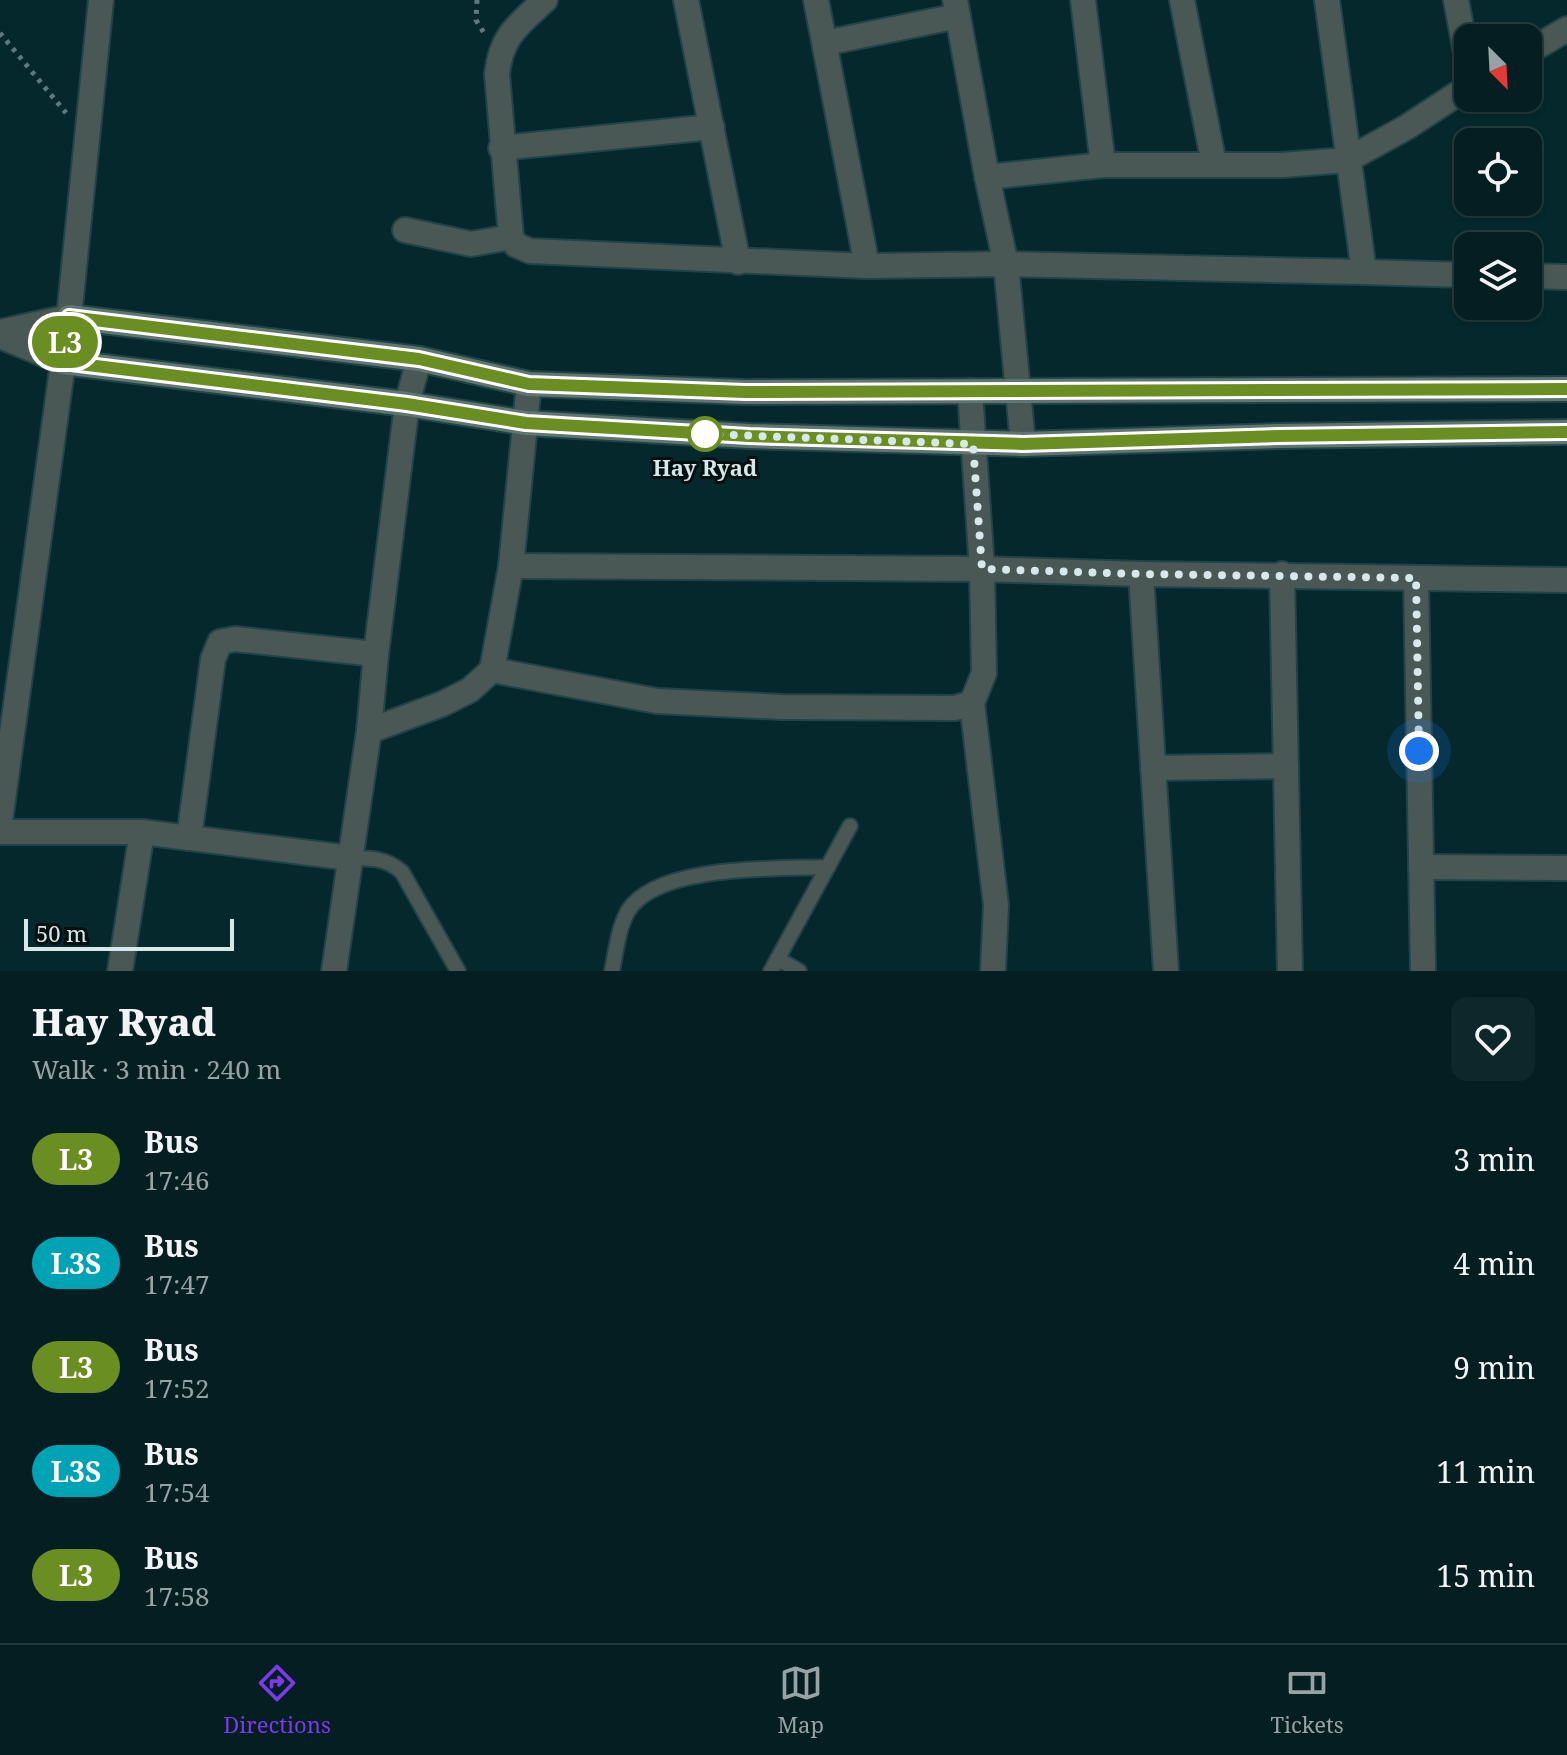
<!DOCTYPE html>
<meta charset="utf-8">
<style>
:root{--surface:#041e21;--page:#0d272a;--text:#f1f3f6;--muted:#97a2a5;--line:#253c3f;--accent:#7c3aed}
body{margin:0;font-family:"Noto Serif",serif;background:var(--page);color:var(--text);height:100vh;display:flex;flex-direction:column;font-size:30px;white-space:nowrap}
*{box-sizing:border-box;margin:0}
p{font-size:26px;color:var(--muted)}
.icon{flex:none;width:44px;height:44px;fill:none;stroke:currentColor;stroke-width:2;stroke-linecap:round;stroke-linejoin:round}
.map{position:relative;height:971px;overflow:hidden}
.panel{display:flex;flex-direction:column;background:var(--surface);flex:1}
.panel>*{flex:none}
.badge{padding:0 16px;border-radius:26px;font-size:28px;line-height:52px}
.needle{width:52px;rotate:156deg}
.fabs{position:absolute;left:1454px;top:24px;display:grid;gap:16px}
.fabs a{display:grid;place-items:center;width:88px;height:88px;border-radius:16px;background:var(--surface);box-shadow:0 2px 6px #0004,0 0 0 2px var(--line);font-size:40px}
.scale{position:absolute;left:24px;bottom:20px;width:210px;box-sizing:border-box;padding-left:8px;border:4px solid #d6e8ea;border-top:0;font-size:22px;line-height:28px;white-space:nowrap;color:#d6e8ea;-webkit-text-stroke:6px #030f10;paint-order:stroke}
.you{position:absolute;width:40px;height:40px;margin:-20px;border:6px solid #fff;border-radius:50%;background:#1a73e8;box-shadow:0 0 0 12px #1a73e833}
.map>.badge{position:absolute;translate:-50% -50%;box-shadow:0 0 0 4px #fff}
.round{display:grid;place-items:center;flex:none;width:84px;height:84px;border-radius:16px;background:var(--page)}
.overview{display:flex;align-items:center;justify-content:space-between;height:136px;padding:0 32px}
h1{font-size:38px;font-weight:800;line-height:60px}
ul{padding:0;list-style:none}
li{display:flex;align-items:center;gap:24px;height:104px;padding:0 32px}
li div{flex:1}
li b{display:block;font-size:30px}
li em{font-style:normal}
li .badge{min-width:88px;font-weight:700;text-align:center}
.tab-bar{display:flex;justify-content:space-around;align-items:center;height:112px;border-top:2px solid var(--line);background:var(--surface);font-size:22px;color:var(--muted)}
.tab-bar a{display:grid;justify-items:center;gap:4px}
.tab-bar .on{color:var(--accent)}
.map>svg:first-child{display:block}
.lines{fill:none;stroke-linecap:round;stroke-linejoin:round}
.service-casing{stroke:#224347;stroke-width:18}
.minor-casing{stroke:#224347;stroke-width:28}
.tertiary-casing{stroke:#224347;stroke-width:28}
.secondary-casing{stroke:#224347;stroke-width:28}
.path{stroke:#5f7a7e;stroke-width:5;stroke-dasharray:4 6;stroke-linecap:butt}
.service{stroke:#4a5855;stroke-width:14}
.minor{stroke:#4a5855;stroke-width:24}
.tertiary{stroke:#4a5855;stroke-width:24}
.secondary{stroke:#5f7571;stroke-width:24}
.line-casing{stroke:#fff;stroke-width:18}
.line{stroke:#6b8e23;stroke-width:12}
.walk{stroke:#d6e8ea;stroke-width:8;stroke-dasharray:0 14.4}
.stop-dot{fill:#fff;stroke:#6b8e23;stroke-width:4}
.labels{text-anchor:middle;stroke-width:6;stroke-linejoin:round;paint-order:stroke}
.stop-label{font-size:22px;font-weight:bold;fill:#d6e8ea;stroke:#030f10}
</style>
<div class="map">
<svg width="1567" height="971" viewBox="0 0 1567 971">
<rect width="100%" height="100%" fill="#05282c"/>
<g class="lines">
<defs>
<g id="service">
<path d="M350,858C371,858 386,858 402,872L458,971"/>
<path d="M778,959L799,971"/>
<path d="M612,971C616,951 618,929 628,911C657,864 777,869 828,867"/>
<path d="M771,971L850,826"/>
</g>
<g id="minor">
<path d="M545,0C518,25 501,36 497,74L511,237L516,245L530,251L867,266L1006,264L1364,272L1327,0"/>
<path d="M686,0L738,262"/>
<path d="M816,0L867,266"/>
<path d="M955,0L987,177L1006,264L1023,444"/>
<path d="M1083,0L1103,165"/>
<path d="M1182,0L1214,164"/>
<path d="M1456,0L1468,64"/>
<path d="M825,43L958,16"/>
<path d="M1528,52L1567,29"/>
<path d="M501,148L712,127"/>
<path d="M987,177L1103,165H1282L1347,160L1407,127L1468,87"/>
<path d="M405,230L471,244L511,237"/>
<path d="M1364,272L1468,275"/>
<path d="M1528,276L1567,277"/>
<path d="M0,332L69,317"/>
<path d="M0,336L63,362"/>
<path d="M511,566L982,569L1141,574L1567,580"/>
<path d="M1141,574L1166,971"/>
<path d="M1282,574L1290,971"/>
<path d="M1416,578L1423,971"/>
<path d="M492,670L657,701L782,707L955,708L972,703L984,673L982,569L970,391"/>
<path d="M972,703L996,905L993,971"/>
<path d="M369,731L442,704L470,690L492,670L511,566L529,384"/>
<path d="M1153,768L1286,766"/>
<path d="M0,832H142L350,858"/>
<path d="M189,838L213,659L220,642L235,639L376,654"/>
<path d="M1421,867L1567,868"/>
<path d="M120,971L142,832"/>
<path d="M334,971L369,731L376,654L407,404L419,359"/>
</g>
<g id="tertiary">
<path d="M69,317L101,0"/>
<path d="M0,821L63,362"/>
</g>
<path id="secondary" d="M1567,389L745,392L529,384L419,359L69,317L63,362L407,404L526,423L749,436L1023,444L1278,436L1567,432"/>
</defs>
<use href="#service" class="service-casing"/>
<use href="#minor" class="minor-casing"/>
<use href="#tertiary" class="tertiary-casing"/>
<use href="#secondary" class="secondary-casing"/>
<g class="path">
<path d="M477,0L476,20L484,33"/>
<path d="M0,33L66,113"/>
</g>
<use href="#service" class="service"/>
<use href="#minor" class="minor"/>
<use href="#tertiary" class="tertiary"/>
<use href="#secondary" class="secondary"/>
</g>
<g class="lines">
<defs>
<path id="line" d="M1567,389L745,392L529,384L419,359L69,317L63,362L407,404L526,423L749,436L1023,444L1278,436L1567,432"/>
</defs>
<use href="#line" class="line-casing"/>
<use href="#line" class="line"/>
<path class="walk" d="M705,434L973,444L982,569L1141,574L1416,578L1419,751"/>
</g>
<circle class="stop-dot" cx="705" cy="434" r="16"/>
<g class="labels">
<g class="stop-label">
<text x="705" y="476">Hay Ryad</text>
</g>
</g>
</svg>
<div class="fabs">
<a><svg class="needle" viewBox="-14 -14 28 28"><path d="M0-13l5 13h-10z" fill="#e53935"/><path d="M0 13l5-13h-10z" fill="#97a2a5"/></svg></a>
<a><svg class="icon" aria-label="locate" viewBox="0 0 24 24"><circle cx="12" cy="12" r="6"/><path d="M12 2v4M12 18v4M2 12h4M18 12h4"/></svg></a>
<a><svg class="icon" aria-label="layers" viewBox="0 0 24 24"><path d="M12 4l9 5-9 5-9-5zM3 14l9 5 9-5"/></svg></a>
</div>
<div class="scale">50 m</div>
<div class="you" style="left:1419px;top:751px"></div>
<b class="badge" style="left:65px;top:342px;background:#6b8e23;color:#fff">L3</b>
</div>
<section class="panel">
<div class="overview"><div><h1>Hay Ryad</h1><p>Walk · 3 min · 240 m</p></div><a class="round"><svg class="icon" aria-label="heart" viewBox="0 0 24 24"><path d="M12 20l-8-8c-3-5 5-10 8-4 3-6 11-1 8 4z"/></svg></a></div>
<ul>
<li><span class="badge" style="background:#6b8e23;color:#fff">L3</span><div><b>Bus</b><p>17:46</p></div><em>3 min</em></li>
<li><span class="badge" style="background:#00a3b4;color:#fff">L3S</span><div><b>Bus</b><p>17:47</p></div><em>4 min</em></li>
<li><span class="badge" style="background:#6b8e23;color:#fff">L3</span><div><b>Bus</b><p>17:52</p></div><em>9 min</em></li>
<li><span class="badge" style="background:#00a3b4;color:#fff">L3S</span><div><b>Bus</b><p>17:54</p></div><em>11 min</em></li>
<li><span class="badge" style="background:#6b8e23;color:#fff">L3</span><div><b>Bus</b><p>17:58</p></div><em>15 min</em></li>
</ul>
</section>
<nav class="tab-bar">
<a class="on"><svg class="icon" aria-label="directions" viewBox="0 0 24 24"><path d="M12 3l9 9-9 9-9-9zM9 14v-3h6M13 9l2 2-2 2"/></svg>Directions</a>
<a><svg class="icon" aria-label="map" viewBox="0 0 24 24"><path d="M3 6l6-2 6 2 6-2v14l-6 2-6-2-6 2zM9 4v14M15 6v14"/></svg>Map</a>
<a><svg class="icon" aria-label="tickets" viewBox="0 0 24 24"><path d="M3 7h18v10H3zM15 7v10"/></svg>Tickets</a>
</nav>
